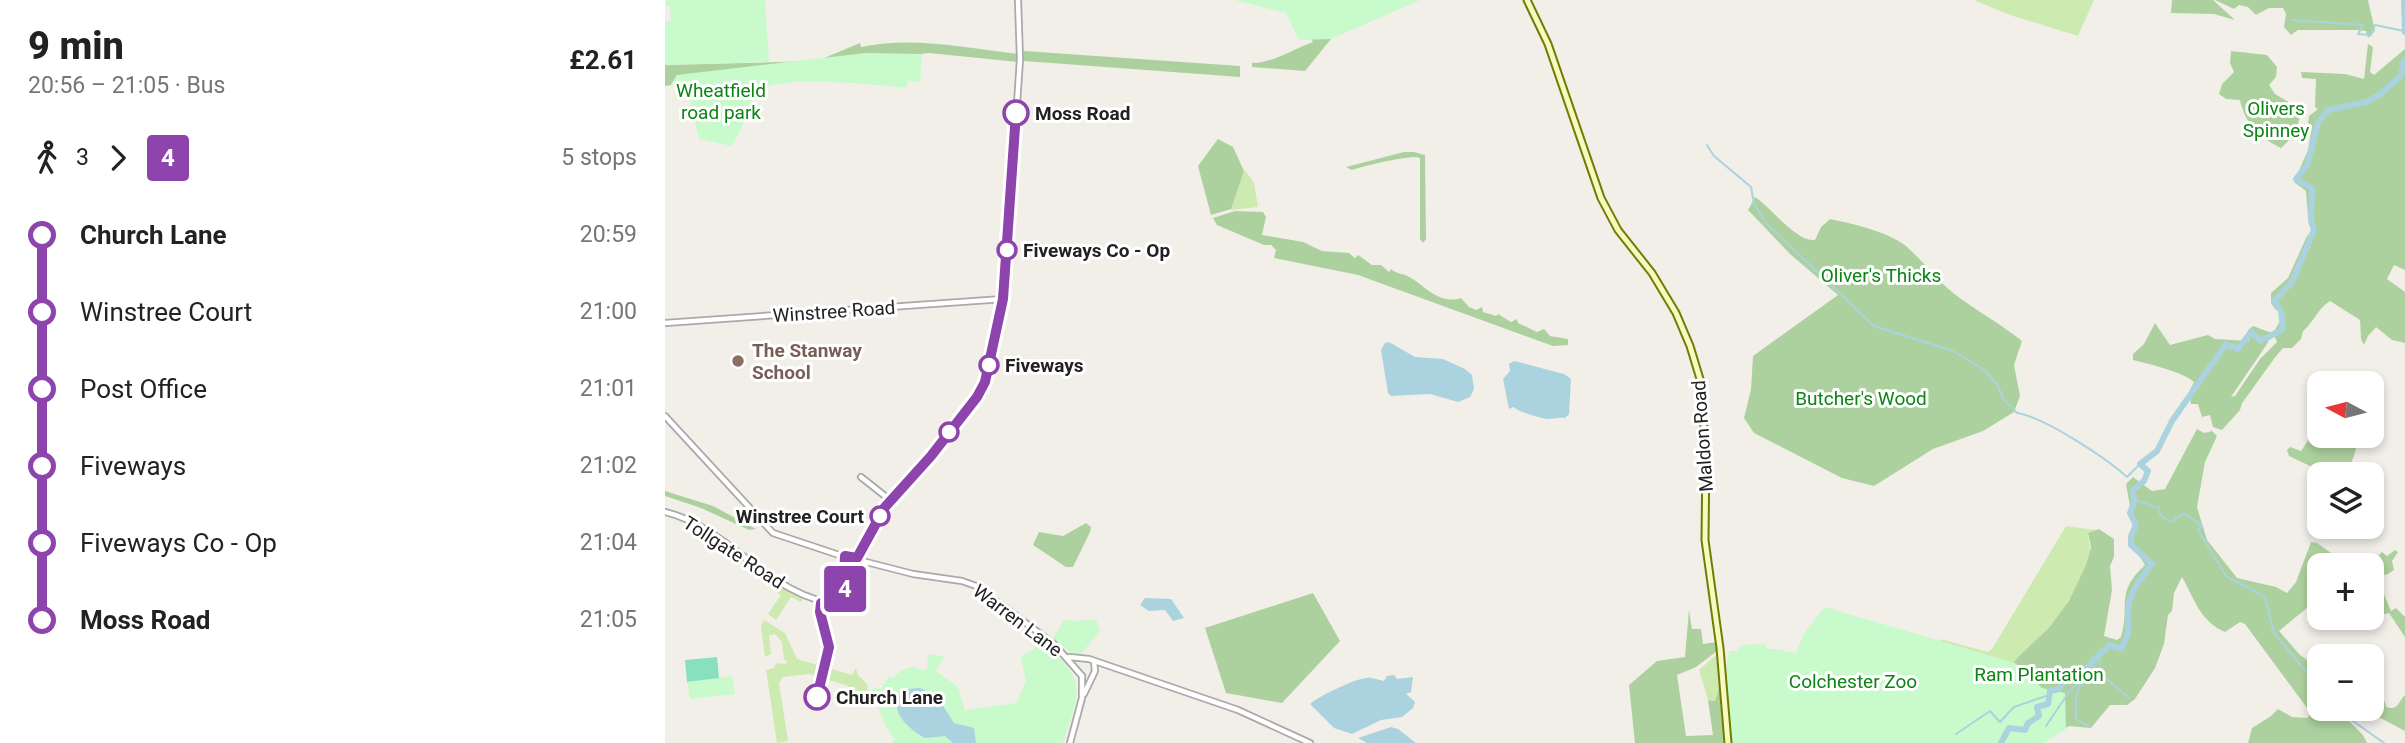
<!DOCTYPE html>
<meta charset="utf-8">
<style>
:root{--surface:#fff;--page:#f6f6f6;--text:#222;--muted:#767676}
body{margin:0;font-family:Roboto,sans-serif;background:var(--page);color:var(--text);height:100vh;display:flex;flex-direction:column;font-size:26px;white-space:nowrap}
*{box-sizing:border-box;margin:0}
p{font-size:23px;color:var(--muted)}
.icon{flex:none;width:38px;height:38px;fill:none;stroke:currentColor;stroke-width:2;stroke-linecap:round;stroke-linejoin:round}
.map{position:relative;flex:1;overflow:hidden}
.side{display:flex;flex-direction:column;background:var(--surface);width:665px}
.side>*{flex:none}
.badge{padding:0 14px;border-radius:5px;font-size:24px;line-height:46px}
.needle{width:46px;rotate:277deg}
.controls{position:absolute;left:1642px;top:371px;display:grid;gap:14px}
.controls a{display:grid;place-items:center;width:77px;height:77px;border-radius:14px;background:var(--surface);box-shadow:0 4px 10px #0003;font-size:35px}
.map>.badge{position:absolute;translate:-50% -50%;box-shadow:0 0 0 4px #fff}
.legs{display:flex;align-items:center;gap:10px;height:77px;padding:0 28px;font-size:23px}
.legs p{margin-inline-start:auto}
.headline{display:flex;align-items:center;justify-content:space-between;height:119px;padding:0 28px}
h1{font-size:38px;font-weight:800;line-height:52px}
ul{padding:0 28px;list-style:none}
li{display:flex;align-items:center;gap:24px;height:77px;font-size:26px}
li i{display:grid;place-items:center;width:10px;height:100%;margin:0 9px;background:currentColor}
li i::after{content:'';width:18px;height:18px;margin:-9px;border:5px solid;border-radius:50%;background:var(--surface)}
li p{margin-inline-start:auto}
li:first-child i{background:linear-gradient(#0000 50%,currentColor 0)}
li:last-child i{background:linear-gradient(currentColor 50%,#0000 0)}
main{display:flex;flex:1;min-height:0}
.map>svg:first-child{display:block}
.grass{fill:#cdebb0}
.forest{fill:#add19e}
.park{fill:#c8facc}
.pitch{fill:#88e0be}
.water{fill:#aad3df}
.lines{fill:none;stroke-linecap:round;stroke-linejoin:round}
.stream{stroke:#aad3df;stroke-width:2}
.river{stroke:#aad3df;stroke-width:6}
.tertiary-casing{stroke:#a9a9a9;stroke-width:8}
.secondary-casing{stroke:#707d05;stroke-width:9}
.tertiary{stroke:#fff;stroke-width:4.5}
.secondary{stroke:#f7fabf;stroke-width:5}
.line-1-casing{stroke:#fff;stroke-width:16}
.line-1{stroke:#8e44ad;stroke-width:10}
.stop-1-dot{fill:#fff;stroke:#8e44ad;stroke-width:3.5}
.education-dot{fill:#8d6e63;stroke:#fff;stroke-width:2.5}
.labels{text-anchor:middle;stroke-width:6;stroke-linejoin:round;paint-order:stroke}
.park-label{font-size:19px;fill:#0c8416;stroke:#fff}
.stop-label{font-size:19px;font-weight:bold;fill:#222;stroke:#fff;text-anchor:start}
.street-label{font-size:19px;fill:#222;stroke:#fff}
.education-label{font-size:19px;font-weight:bold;fill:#785e54;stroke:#fff;text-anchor:start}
</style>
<main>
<section class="side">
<div class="headline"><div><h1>9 min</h1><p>20:56 – 21:05 · Bus</p></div><b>£2.61</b></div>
<div class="legs"><svg class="icon" aria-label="walk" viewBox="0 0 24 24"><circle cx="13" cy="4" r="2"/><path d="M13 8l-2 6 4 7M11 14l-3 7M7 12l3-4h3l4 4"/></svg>3<svg class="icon" aria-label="forward" viewBox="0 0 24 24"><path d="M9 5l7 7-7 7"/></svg><b class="badge" style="background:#8e44ad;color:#fff">4</b><p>5 stops</p></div>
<ul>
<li><i style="color:#8e44ad"></i><b>Church Lane</b><p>20:59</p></li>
<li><i style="color:#8e44ad"></i><span>Winstree Court</span><p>21:00</p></li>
<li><i style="color:#8e44ad"></i><span>Post Office</span><p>21:01</p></li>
<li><i style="color:#8e44ad"></i><span>Fiveways</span><p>21:02</p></li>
<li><i style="color:#8e44ad"></i><span>Fiveways Co - Op</span><p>21:04</p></li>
<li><i style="color:#8e44ad"></i><b>Moss Road</b><p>21:05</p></li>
</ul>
</section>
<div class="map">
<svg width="1740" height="743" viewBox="0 0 1740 743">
<rect width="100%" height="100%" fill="#f2efe9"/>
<g class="grass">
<path d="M1309,0H1429L1413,36L1345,15Z"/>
<path d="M580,170L589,183L593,207L566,210L565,204Z"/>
<path d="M1401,526L1431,530L1423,533C1423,539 1425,544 1425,549C1420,577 1403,606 1385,628C1372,642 1356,651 1347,668L1276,645L1275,639L1323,652L1327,649Z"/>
<path d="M72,558L76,559L138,598L136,602L126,597L111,620L103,614L116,595L69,559Z"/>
<path d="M99,620L120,633L132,659L187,675L191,668L193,675L203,685L202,692L181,697L183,686L144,674L118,677L114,683L123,741L112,743L101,670L109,668L111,663L121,664L122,661L119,659L117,642L110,634L104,635L106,654L100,657L96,626Z"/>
<path d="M1051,655L1054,688L1050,701L1043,700L1034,670Z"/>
</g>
<g class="forest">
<path d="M1507,0H1548L1570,20L1549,14L1506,13Z"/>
<path d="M1550,0H1703L1710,31L1703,38L1701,31L1693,30H1633L1626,35L1619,27L1621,14L1618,8H1604L1591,15L1583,7L1574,5L1569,9Z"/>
<path d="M646,39H666L640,71L587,67V63C608,63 628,49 648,42Z"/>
<path d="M195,43L196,47C247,36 302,48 353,54V62L264,53L64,75H12L6,85L0,86V65L152,61Z"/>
<path d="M1703,44L1708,47L1705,72L1709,75L1740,49V270L1729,265L1722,279L1740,292V343L1727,340L1711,327L1703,336L1699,345L1696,339L1695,320L1665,301C1653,308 1649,322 1638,331L1636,339L1627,348H1618C1603,365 1591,385 1577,403L1575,410L1557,430L1548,427L1545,415L1537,417L1533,404H1526L1524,392L1529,382C1518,372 1484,364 1468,360V354L1479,344L1490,323L1505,345L1543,335L1550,339L1584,341L1583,330L1588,326L1607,333L1602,344L1566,397L1570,396L1595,359L1612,342L1608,333L1620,313L1611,310L1606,303V293L1623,278L1642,236L1650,230L1643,217L1641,191L1629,182L1643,150L1647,126L1643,123L1644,116L1653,109L1650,107L1651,79L1637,78L1636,72L1680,74L1699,79Z"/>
<path d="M359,51L575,66V77L359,61Z"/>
<path d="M1566,51L1602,55L1612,67L1611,77L1604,85L1610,94L1635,109C1635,126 1629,137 1616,148C1595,138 1580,124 1575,100L1561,99L1554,94L1557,84L1569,72L1565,63Z"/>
<path d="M553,139L568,147L579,171L566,209L546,215L533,166Z"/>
<path d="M739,152H749L760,155L761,239L758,243L755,239V158C746,154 699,166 687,170L681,167Z"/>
<path d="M1090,197C1107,208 1131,242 1150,240L1156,227L1165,219C1189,224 1221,231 1241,246C1257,260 1270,278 1287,292C1308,309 1335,323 1357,341L1349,365L1355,396L1349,412L1318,431L1268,449L1209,486L1177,478L1089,433L1079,418L1086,389L1088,356L1173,295L1125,254L1083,210Z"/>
<path d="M570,211L598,212L601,217L597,235L638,242L657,251L684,253L690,258L693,255L707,265H716L724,272L726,269C733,275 739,273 746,278C761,287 775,305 796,298L804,307L811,310L817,307L818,312L831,316L833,314L846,322L852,319L853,323L872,332L879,329L885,336L903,339V345L888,346L693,275L609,258L611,250L606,245H599L552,225L548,218Z"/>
<path d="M1654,424V436H1694L1689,456L1681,474H1656L1647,467L1624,456L1622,450L1625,447L1636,451Z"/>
<path d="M1532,429L1539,433L1547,431L1552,436L1540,462L1532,507L1542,540L1572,578L1611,587L1622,593L1631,582L1646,542L1652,543L1672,557L1697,565H1654V598L1614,631L1635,655L1654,669V709H1680L1678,715L1698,735L1702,743H1583L1587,728L1606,716L1613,709L1627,717L1643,718L1645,712L1580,624L1575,622L1560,632C1534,620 1530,600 1517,577L1509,593L1507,611L1503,615L1499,644L1490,668L1470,699L1462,705H1445L1426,728L1404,726L1377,743H1290L1353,657L1384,628L1404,601L1421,565L1426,547L1423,533L1434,529L1449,539V557L1445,566L1447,590L1439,636L1452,640L1456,637C1466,605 1449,594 1480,565L1464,539L1468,523L1461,484L1468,477L1487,491L1500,489Z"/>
<path d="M0,491L48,506L91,529L84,530L36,508L0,496Z"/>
<path d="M421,523L426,527L425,532L408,567H401L368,545L374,532L398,536Z"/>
<path d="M1730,550L1733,552L1727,561L1729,570L1721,575L1712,572L1711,575L1726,611L1731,608L1740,617V637L1724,613L1714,615L1706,611L1704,565L1717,552L1722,556Z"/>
<path d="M648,593L675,641L617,703L561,693L540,628Z"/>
<path d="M1024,610L1027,629H1036L1038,644L1052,642V651L1031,667L1012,675L1021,736L1048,735L1043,700L1050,701L1054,688L1059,743H970L964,685L992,661L1020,657Z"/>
<path d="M1740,695V731L1710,715L1706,708L1709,696L1720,702L1721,707C1733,711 1733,702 1740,695Z"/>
</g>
<g class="park">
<path d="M1,0H100L104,62L0,65V21H6L5,6H1Z"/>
<path d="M570,0H755L666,39L634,40L621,13Z"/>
<path d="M201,53L257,54L255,82L243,81L241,88C215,85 107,73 92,93C80,108 79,131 66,146L34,139L23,95L6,85L12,75Z"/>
<path d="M1160,607L1350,663L1377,688L1400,693L1401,729L1379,743H1067L1059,682L1064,651H1073L1076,645L1099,644L1103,649C1112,648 1121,652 1131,653L1139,633Z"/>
<path d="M420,619L431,620L435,631L414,656L406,653L388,638L399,620L414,621Z"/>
<path d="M380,642C422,685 416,688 398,743H226L230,739C214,721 218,710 206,694L208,688L216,689L224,676L227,678L237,670L250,666L251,669L262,670L263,654L280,657L271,671L293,687L300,710L351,703L361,682L356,657Z"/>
<path d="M67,676L70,694L25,699L22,682Z"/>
</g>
<path class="pitch" d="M52,657L54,678L22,682L20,660Z"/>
<g class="water">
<path d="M724,342L750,357L778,359L800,369L807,375L809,389L805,397L793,402L765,394L726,396L723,393L716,350L720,343Z"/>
<path d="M849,361L899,374L906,379L904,414L900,418C893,417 889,419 882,419C871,417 857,413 848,407L844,409L838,379L845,371L844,364Z"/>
<path d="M480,598L506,599L519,618L508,621L500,610L484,611L475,605Z"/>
<path d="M729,675L732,679L748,677L746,692L741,694L750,702L748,708L737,717L716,720L687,734L669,728L645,704C654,696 689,679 702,678C708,677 712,680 719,681L722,676Z"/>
<path d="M255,688L271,695L289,723L309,728L311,743H288L280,736L260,738C246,730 228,716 232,698L243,689Z"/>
<path d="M726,727L733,729L751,743H702L693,738Z"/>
</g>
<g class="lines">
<g class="stream">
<path d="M1627,20L1698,25L1693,34L1706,35L1710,25L1739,31"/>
<path d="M1042,145L1049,156L1086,187L1089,204L1101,223L1209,326L1288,351L1318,369L1332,384L1339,400L1352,413C1379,417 1441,458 1462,477L1475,464"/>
<path d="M1470,500L1494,508L1495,515L1506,522L1519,513L1537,526L1533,530L1561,576L1600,597L1609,633L1654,687"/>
<path d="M1434,656L1435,673L1464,698"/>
<path d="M1671,709L1719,743"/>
<path d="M1381,726L1406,689L1417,681"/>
<path d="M1425,727L1411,719C1410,697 1409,687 1429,672L1428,664"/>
<path d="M1291,734L1325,711L1335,722L1349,707L1384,695"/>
</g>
<g class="river">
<path d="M1739,0L1740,32"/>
<path d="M1336,743L1344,728L1360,730L1363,723L1374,716L1372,707L1383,704L1385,691L1394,689L1404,673L1415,674L1444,645L1456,649C1467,629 1462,631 1463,610C1464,593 1476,577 1487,564L1466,545V536L1471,525L1465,513L1470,500L1467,491L1479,481L1483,471L1475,464L1492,451L1507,421L1561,344L1573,349L1586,332L1596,341L1618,329L1616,310L1609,301L1627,282L1649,230L1646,221L1647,188L1631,179L1642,165L1653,123L1663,110L1701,102L1714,95L1735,77L1740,59"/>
</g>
<defs>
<g id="tertiary">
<path d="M0,323L338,299"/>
<path d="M0,416L108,533L174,555L248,574L297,581L311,586L389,644L417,676"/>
<path d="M196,477L225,500"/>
<path d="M0,512C66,528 108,601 177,604L180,556"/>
<path d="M192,558L220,507L297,417L315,392L322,375L340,283L355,59L353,0"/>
<path d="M404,657L424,659L573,710L645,743"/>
<path d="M419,694L430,671L429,662"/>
<path d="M405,743L417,698V676"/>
</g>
<path id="secondary" d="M862,0L883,44L936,198L953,230L987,273L1011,313L1025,346L1035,379L1041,453L1040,540L1055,648L1063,743"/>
</defs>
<use href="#tertiary" class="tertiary-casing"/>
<use href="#secondary" class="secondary-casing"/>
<use href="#tertiary" class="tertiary"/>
<use href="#secondary" class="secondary"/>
</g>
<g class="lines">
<defs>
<path id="line-1" d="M152,697L164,647L155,612L156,603L177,604L180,556L192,558L220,507L266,456L312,397L320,382L338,299L351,113"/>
</defs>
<use href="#line-1" class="line-1-casing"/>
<use href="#line-1" class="line-1"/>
</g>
<g class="stop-1-dot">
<circle cx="351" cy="113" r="12"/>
<circle cx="342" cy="250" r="9"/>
<circle cx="324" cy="365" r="9"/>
<circle cx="284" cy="432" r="9"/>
<circle cx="215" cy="516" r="9"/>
<circle cx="152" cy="697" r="12"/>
</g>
<circle class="education-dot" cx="73" cy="361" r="7"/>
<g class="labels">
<g class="park-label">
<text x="56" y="97">Wheatfield<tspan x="56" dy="22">road park</tspan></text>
<text x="1611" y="115">Olivers<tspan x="1611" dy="22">Spinney</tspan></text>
<text x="1216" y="282">Oliver's Thicks</text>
<text x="1196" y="405">Butcher's Wood</text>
<text x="1374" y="681">Ram Plantation</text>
<text x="1188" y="688">Colchester Zoo</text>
</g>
<g class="stop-label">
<text x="370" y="120">Moss Road</text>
<text x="358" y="257">Fiveways Co - Op</text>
<text x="340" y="372">Fiveways</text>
<text x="199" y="523" text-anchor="end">Winstree Court</text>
<text x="171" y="704">Church Lane</text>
</g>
<g class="street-label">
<text transform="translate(169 311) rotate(-4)" y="7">Winstree Road</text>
<text transform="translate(1037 436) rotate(-94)" y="7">Maldon Road</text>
<text transform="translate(69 552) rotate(33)" y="7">Tollgate Road</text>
<text transform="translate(353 620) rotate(37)" y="7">Warren Lane</text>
</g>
<g class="education-label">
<text x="87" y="357">The Stanway<tspan x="87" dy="22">School</tspan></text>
</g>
</g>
</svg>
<div class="controls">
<a><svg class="needle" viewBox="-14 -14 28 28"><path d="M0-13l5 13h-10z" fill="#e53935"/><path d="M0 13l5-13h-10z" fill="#767676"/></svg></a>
<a><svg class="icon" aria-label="layers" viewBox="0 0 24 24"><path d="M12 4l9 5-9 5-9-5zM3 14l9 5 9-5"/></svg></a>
<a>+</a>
<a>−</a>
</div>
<b class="badge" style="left:180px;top:589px;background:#8e44ad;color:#fff">4</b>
</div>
</main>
